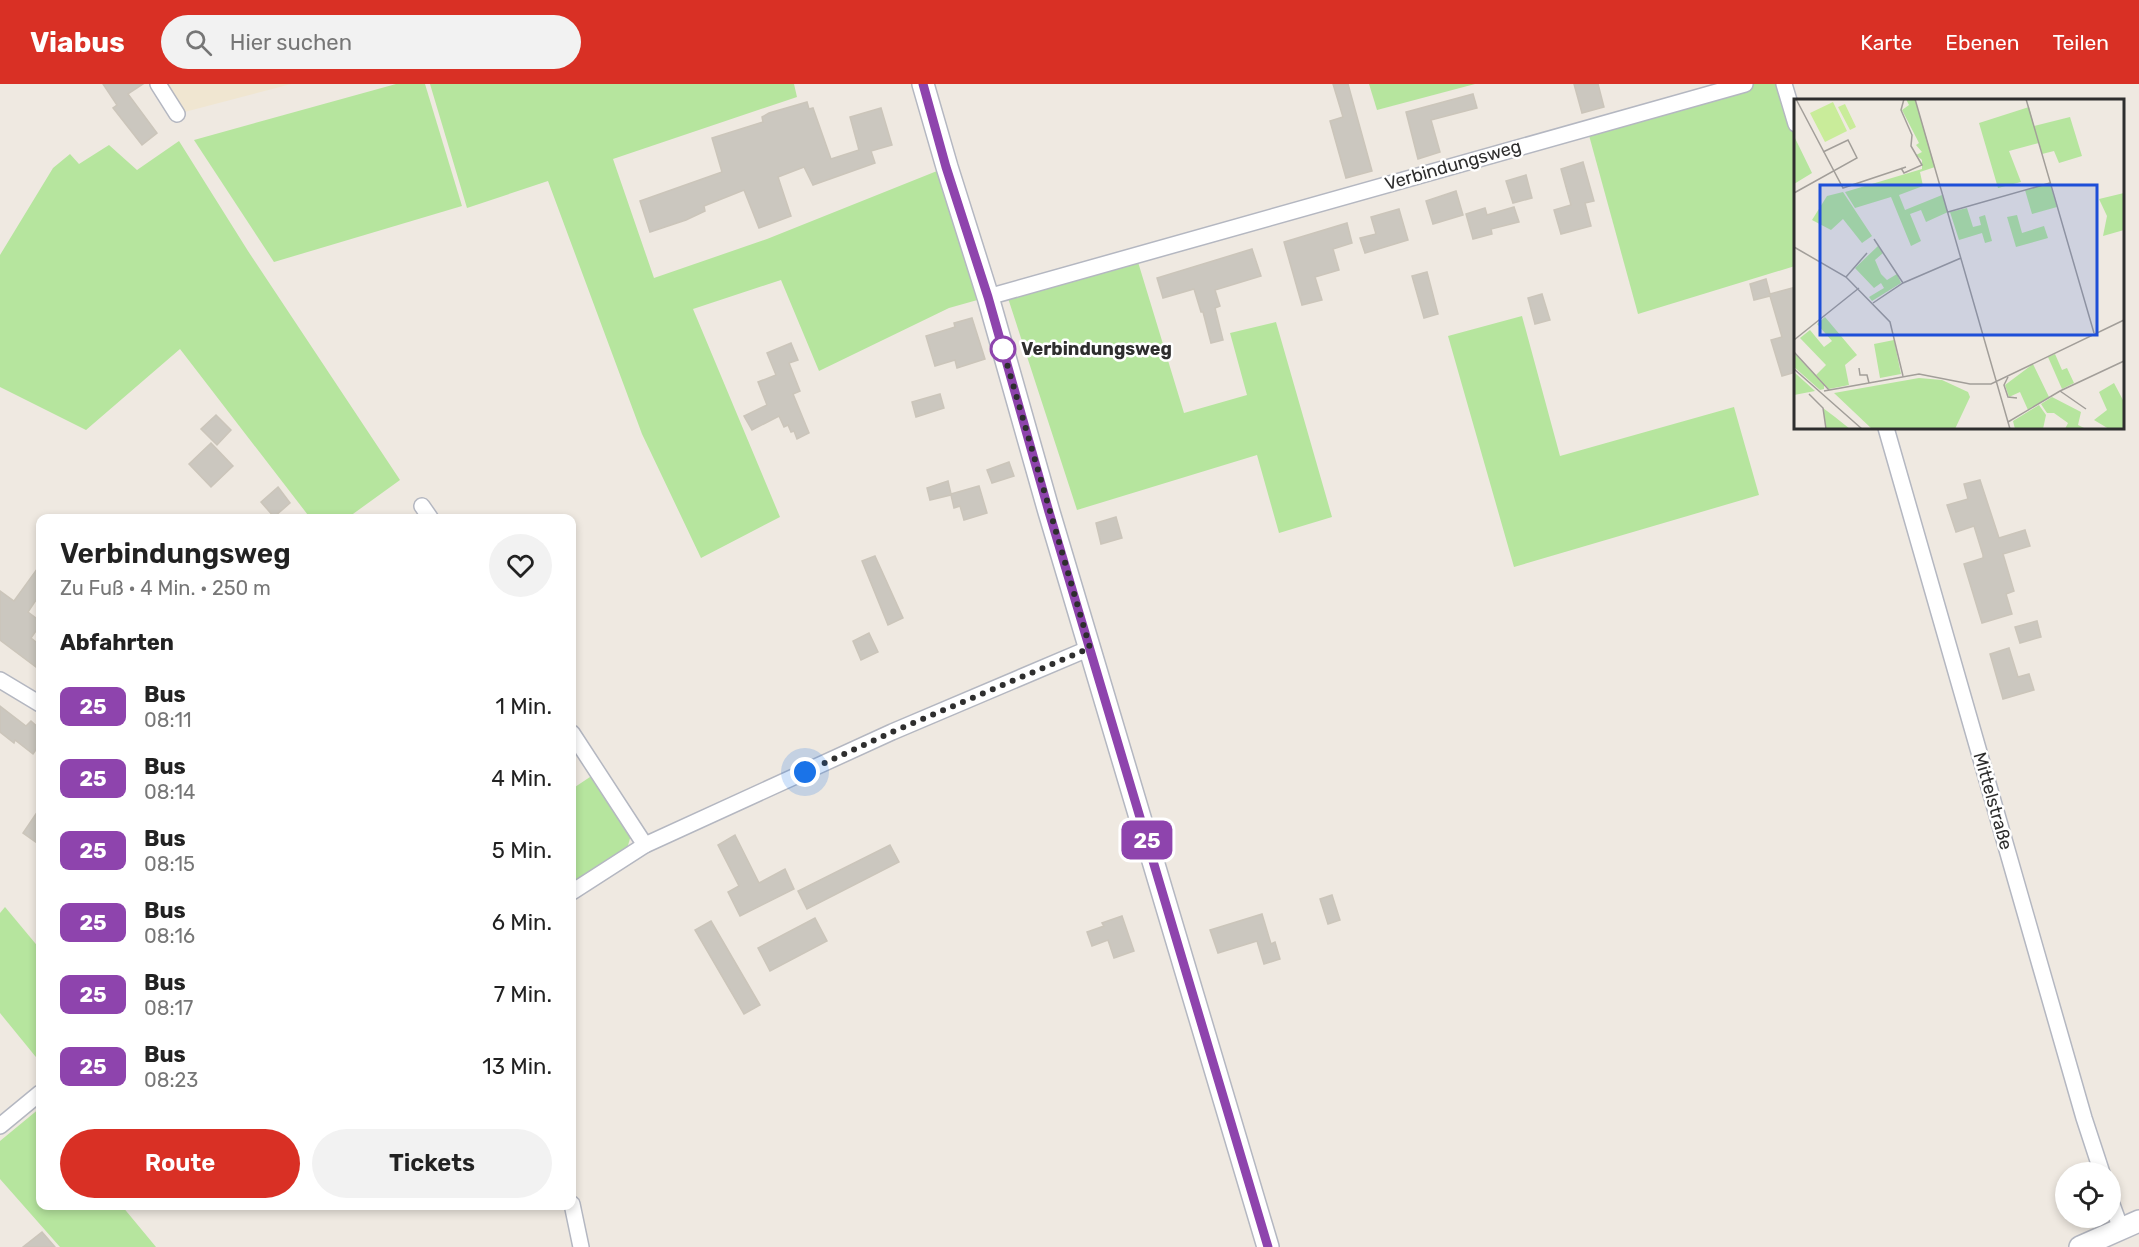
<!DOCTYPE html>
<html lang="de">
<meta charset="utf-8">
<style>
:root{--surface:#fff;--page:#f2f2f2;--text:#222;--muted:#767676;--accent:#d93025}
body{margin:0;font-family:Rubik,sans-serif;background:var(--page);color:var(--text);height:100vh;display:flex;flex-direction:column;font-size:22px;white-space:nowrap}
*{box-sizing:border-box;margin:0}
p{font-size:20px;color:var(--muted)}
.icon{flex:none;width:33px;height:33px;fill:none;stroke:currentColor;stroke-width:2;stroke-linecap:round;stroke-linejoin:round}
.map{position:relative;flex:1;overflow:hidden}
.details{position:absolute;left:36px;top:430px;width:540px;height:696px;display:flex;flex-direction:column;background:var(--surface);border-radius:12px;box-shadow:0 3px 9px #0003}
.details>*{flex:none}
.badge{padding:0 12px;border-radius:9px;font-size:21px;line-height:39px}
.tools{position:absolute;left:2055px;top:1078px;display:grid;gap:12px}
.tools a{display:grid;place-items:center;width:66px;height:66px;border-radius:50%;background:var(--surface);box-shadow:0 3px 9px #0003;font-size:30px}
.you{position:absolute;width:30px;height:30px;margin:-15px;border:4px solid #fff;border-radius:50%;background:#1a73e8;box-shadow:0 0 0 9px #1a73e833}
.map>.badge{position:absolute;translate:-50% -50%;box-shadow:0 0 0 3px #fff}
h2{padding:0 24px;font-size:22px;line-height:54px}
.round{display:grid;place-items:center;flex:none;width:63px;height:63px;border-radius:32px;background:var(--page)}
.overview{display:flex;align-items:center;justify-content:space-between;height:102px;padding:0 24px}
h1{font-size:28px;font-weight:600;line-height:45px}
.action{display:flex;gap:12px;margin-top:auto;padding:12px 24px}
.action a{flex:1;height:69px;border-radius:36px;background:var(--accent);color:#fff;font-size:24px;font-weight:600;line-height:69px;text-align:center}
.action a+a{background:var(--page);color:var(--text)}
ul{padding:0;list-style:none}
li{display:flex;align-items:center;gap:18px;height:72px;padding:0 24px}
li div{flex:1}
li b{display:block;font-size:22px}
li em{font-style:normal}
li .badge{min-width:66px;font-weight:700;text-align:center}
header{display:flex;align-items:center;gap:36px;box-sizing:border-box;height:84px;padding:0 30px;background:var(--accent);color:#fff}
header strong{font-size:28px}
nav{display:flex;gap:33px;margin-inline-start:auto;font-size:21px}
.search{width:420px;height:54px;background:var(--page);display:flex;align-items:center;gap:15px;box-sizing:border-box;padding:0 21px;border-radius:33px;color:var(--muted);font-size:22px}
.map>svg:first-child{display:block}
.education{fill:#f0e6d1}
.green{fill:#b6e59e}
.building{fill:#cbc7bf;stroke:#cbc5ba;stroke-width:1.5}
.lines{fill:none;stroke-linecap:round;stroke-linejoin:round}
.street-casing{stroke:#b4b7c1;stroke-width:18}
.secondary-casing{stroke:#b4b7c1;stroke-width:24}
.street{stroke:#fff;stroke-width:15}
.secondary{stroke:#fff;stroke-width:21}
.line-casing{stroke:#fff;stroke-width:14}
.line{stroke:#8e44ad;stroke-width:9}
.walk{stroke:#2e2e2e;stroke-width:6;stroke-dasharray:0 10.8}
.stop-dot{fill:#fff;stroke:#8e44ad;stroke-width:3}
.labels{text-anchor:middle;stroke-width:5;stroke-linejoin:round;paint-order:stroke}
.street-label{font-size:18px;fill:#2e2e2e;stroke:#fff}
.stop-label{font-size:18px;font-weight:bold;fill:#2e2e2e;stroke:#fff;text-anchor:start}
.inset-road{fill:none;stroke:#a29e99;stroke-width:1.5}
.view{fill:#1d4ed8;fill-opacity:0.15;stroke:#1d4ed8;stroke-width:3}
.inset-edge{fill:none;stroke:#2e2e2e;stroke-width:3}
</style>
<header>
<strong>Viabus</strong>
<div class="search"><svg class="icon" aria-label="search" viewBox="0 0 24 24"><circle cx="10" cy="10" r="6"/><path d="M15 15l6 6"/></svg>Hier suchen</div>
<nav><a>Karte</a><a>Ebenen</a><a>Teilen</a></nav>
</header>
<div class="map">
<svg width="2139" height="1163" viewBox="0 0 2139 1163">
<rect width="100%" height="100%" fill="#efe9e1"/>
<path class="education" d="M158,0H291L177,30Z"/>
<g class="green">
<path d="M396,0H425L462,122L274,178L194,56Z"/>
<path d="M430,0H794L797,13L613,75L654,194L767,155L947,83L988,213L949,224L819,287L781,196L693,225L780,433L701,474L642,350L548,97L467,124Z"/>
<path d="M1369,0H1475L1377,26Z"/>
<path d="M1745,0H1784L1795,40V182L1638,230L1587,44Z"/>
<path d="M179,57L248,167L400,396L346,435H311L180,265L86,346L0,303V171L53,84L70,70L79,80L109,61L137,86Z"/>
<path d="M1138,178L1184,329L1247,311L1230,249L1276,238L1332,433L1279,449L1257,371L1077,426L1006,208Z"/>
<path d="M1522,232L1560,372L1734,323L1759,411L1514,483L1448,252Z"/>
<path d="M593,691L631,751L627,765L572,802V705Z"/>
<path d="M5,823L40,865V978L0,929V829Z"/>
<path d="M40,1024V1122H122L156,1163H60L0,1095V1057Z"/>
</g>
<g class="building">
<path d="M103,0H143L128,10L157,49L142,61L113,24L117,21Z"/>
<path d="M1333,0H1348L1372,87L1346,94L1330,37L1343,33Z"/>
<path d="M1574,0H1598L1604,23L1582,29Z"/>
<path d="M1473,10L1477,24L1431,36L1440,68L1418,75L1406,28Z"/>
<path d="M807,18L809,25L813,24L831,75L859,66L850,33L881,24L892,61L871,67L875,79L813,101L804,83L778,93L791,132L759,144L744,106L704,122L705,127L686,136L650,148L640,117L722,88L712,54L763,38L762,33L769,29Z"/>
<path d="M1583,78L1594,117L1585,119L1591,142L1561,150L1554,126L1571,121L1561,85Z"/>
<path d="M1526,91L1532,114L1513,119L1506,97Z"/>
<path d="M1456,107L1463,131L1433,140L1426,117Z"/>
<path d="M1514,123L1519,138L1491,145L1492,150L1473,155L1466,130L1485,124L1487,131Z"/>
<path d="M1399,125L1408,156L1365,169L1360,154L1376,150L1371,133Z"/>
<path d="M1347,139L1352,159L1333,165L1339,186L1315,193L1322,216L1302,221L1284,158Z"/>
<path d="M1252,165L1261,192L1215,206L1220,222L1215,224L1223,256L1211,259L1203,228H1201L1194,205L1163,214L1157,194Z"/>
<path d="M1427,188L1438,230L1424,234L1412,192Z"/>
<path d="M1766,195L1770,210L1796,203V288L1782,292L1771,256L1782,253L1770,212L1754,216L1750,200Z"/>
<path d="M1542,210L1550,236L1535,240L1528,214Z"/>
<path d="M972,234L985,275L957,284L955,276L935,282L926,252L955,243L954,239Z"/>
<path d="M791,259L798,276L789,279L800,307L793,310L809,349L797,355L794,347L791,348L788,341L784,343L779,332L752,346L744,332L767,321L758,298L776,291L767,269Z"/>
<path d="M940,310L944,324L916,333L912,318Z"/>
<path d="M216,331L231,346L217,361L201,345Z"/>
<path d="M211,359L233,382L211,403L189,380Z"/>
<path d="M1009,378L1014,392L992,399L987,386Z"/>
<path d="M1980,396L1999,454L2025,446L2030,462L2003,470L2014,507L2006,510L2012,530L1982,539L1964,480L1983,474V471L1974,442L1956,448L1947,421L1968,415L1964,400Z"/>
<path d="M948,397L951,410L979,402L987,429L964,436L960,422L954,424L951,411L930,416L927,404Z"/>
<path d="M278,403L290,419L274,433L261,418Z"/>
<path d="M1116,433L1122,454L1101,460L1096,439Z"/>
<path d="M875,472L903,534L888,541L862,477Z"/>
<path d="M40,481V510L28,528L40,537V541L31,554L40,561V586L0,556V507L14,517Z"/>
<path d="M2037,537L2041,553L2020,559L2015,543Z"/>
<path d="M869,549L878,568L861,576L853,557Z"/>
<path d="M2009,564L2018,593L2029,590L2034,606L2003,615L1990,570Z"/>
<path d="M0,622L26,642L31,637L40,645V660L33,670L15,656L14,659L0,648Z"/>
<path d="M40,724V761L23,749Z"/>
<path d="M735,751L759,799L785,785L794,805L740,832L728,808L739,802L718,761Z"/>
<path d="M890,761L899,778L807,825L798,807Z"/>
<path d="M1332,811L1340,836L1328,840L1320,815Z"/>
<path d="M1262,830L1271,860L1275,858L1280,875L1264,880L1257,857L1218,869L1210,846Z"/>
<path d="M1122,832L1134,867L1114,874L1108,856L1092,862L1087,848L1104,842L1102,839Z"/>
<path d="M815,834L827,857L770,887L758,864Z"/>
<path d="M711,837L760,921L744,930L695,846Z"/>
<path d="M42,1148L55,1163H23Z"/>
</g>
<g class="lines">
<defs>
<g id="street">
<path d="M158,0L177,30"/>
<path d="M1784,0L1796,40"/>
<path d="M988,213L1745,0"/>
<path d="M1886,344L2084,1034L2102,1089"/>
<path d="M422,422L431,435"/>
<path d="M0,596L40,620"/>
<path d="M572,649L645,761"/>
<path d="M572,808L645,761L892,648L1090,564"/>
<path d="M0,1042L40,1009"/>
<path d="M2110,1115L2121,1145"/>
<path d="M572,1120L581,1163"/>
</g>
<g id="secondary">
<path d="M923,0L947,83L988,213L1049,428L1268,1163"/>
<path d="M2080,1163L2139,1137"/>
</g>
</defs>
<use href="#street" class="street-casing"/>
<use href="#secondary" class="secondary-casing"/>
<use href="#street" class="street"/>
<use href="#secondary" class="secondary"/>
</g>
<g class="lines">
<defs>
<path id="line" d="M923,0L946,83L988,213L1049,428L1268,1163"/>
</defs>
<use href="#line" class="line-casing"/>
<use href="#line" class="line"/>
<path class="walk" d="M805,688L892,648L1090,564L1000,256L1003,265"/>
</g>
<circle class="stop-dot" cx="1003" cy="265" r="12"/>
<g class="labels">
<g class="street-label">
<text transform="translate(1453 81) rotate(-16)" y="6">Verbindungsweg</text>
<text transform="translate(1993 717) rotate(74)" y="6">Mittelstraße</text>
</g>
<g class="stop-label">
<text x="1021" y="271">Verbindungsweg</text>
</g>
</g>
<g transform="translate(1794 15)">
<rect width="330" height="330" fill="#efe9e1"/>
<path d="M112,0H121L141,68L126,73L129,87L105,96L111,111L148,96L154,113L132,123L127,111L116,115L127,142L117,147L97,98L61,109L51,93L128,70V61L122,56L128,53L122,46L125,44L108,11L115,6ZM235,8L240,27L276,18L288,57L265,64L260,52L248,55L245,44L215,52L227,83L204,89L185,24ZM0,37L18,74L0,85ZM256,84L263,108L238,115L231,91ZM49,93L78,137L68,144L49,120L37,131L18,121L33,97ZM330,94V131L309,137L313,117L305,100ZM173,109L179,128L187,126L185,118L191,116L198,142L191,144L188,134L165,141L156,113ZM223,116L228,134L250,127L254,139L222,148L213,118ZM84,147L89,154L81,161L87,175L93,181L103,175L107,184L78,202L75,198L90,189L87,184L80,189L61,169ZM31,218L63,256L51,266L55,286L35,290L22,276L32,266L6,239L16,231L30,248L38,242L23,225ZM100,241L107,275L86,279L80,245ZM0,254L30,286V290L26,291L0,268ZM261,255L268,271L273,269L280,284L268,290L254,258ZM239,265L255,298L234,311L226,293L215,298L211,286ZM0,273L21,292L0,296ZM125,279L148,281L174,293L176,298L161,330H78L40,294ZM320,284L330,303V328L326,330H315L300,321L313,311L305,293ZM258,298L287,313L284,326L292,330H271L274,324L260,314H253L247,305ZM245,306L252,316L249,330H221L219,322ZM29,309L41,318L56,330H32Z" fill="#b6e59e"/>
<path d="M39,3L53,32L31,43L16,14ZM51,5L62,28L56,31L44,8Z" fill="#c9ec9a"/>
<path class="inset-road" d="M2,0L49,89L112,68M121,0L216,330M232,0L300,234M107,69L110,74L128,66L117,47L118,36L107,11L110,0M0,94L63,59L54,41L29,53M154,113L256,84M80,140L109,184M0,148L52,178L96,223L109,277M52,178L73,154M79,204L109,184L167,159M0,241L65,189M0,253L35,291M65,269L66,276H73L75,284M0,270L68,330M214,278L210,286L214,298L223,299M30,292L125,275L176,285H197L330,221M266,292L292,310M15,295L29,309L32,330M214,323L266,292L330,262"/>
<path class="view" d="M26,86H303V236H26Z"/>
<rect width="330" height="330" class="inset-edge"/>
</g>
</svg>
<div class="tools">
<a><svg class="icon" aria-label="locate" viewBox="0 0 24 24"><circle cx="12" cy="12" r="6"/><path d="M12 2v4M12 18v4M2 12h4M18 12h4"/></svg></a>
</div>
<div class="you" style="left:805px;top:688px"></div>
<b class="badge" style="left:1147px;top:756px;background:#8e44ad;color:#fff">25</b>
<section class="details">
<div class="overview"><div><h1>Verbindungsweg</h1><p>Zu Fuß · 4 Min. · 250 m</p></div><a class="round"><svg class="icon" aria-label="heart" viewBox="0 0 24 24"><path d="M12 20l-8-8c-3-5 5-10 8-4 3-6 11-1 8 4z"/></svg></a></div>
<h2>Abfahrten</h2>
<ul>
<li><span class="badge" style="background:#8e44ad;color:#fff">25</span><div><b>Bus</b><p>08:11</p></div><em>1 Min.</em></li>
<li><span class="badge" style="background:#8e44ad;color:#fff">25</span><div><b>Bus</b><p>08:14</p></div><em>4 Min.</em></li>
<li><span class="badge" style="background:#8e44ad;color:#fff">25</span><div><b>Bus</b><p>08:15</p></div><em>5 Min.</em></li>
<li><span class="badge" style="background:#8e44ad;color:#fff">25</span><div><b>Bus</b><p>08:16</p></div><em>6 Min.</em></li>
<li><span class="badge" style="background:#8e44ad;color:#fff">25</span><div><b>Bus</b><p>08:17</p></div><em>7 Min.</em></li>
<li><span class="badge" style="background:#8e44ad;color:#fff">25</span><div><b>Bus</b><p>08:23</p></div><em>13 Min.</em></li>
</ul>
<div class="action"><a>Route</a><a>Tickets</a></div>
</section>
</div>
